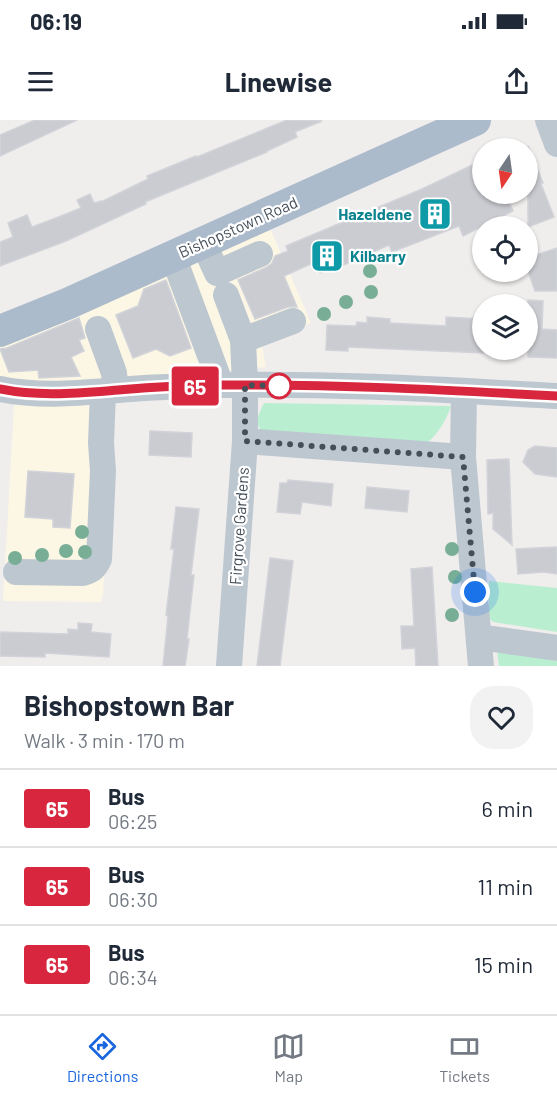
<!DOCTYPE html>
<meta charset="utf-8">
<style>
:root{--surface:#fff;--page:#f2f2f3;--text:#1f2937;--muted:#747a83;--line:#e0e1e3;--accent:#1865de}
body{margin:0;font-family:Barlow,sans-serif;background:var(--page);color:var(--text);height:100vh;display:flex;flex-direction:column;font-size:22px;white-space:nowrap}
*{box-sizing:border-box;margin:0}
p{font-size:20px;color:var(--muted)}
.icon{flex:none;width:33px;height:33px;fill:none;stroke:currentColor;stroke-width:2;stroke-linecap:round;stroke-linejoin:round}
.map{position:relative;height:546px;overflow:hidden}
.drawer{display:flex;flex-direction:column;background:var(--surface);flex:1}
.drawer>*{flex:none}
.badge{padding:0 12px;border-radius:4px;font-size:21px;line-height:39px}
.needle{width:39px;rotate:193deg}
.controls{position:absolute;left:472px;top:18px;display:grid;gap:12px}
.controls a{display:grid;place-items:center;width:66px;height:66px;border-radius:50%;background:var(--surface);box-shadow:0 2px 4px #0004;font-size:30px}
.you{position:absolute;width:30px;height:30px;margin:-15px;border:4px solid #fff;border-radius:50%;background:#1a73e8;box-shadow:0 0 0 9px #1a73e833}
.map>.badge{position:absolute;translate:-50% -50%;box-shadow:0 0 0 3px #fff}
.round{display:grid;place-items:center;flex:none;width:63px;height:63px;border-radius:24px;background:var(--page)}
.headline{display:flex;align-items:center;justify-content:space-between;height:102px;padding:0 24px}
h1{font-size:28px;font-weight:700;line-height:45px}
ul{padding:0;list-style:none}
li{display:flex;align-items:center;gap:18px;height:78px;padding:0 24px;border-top:2px solid var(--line)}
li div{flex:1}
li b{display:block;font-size:22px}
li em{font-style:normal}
li .badge{min-width:66px;font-weight:700;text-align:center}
.status{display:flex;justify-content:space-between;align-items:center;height:42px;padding:0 30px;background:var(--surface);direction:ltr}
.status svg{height:16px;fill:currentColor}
header{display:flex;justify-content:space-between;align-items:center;height:78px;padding:0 24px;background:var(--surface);font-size:27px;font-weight:700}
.tabs{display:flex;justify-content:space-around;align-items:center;height:84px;border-top:2px solid var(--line);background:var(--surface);font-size:16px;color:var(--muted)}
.tabs a{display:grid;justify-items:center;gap:3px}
.tabs .current{color:var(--accent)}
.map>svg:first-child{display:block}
.commercial{fill:#fcf6e5}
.green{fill:#baeed1}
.building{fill:#caccd2;stroke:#d1d3d9;stroke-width:1.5}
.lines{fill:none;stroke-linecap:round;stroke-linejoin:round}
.minor{stroke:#bdc7d0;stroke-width:26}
.major{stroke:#acbbcc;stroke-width:32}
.tree{fill:#78ae96}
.line-casing{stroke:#fff;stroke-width:14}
.line{stroke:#d7263d;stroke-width:9}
.walk{stroke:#454f5a;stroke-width:6;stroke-dasharray:0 10.8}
.stop-dot{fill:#fff;stroke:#d7263d;stroke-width:3}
.labels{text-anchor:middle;stroke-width:4.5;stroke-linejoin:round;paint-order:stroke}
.culture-label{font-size:16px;font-weight:bold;fill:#0d838f;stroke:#fff;text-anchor:end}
.street-label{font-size:16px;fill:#454f5a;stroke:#fff}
</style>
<div class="status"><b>06:19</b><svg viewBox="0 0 49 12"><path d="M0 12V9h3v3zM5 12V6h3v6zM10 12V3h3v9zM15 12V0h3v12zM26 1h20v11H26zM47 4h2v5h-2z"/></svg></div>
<header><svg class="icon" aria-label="menu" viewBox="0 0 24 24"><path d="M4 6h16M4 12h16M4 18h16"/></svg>Linewise<svg class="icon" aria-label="share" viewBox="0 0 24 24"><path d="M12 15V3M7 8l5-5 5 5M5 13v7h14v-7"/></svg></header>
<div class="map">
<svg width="557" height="546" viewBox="0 0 557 546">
<rect width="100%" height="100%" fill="#f0eded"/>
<path class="commercial" d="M270,108L311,203L262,227L266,247L129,262L115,285L103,474L101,482L3,481L14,285L25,262L0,257V220Z"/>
<g class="green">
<path d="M264,283L451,286C445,303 437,315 424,326L264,315C254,301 257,298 264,283Z"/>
<path d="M489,461L557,468V512L493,502L490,499L489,495Z"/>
<path d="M497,530L557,541V546H499Z"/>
</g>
<g class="building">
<path d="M35,0H77L0,36V15Z"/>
<path d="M287,0L322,1L295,12L297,17L267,31V32L145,82L146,84L66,121L0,146V122L13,117L8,103L27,95L32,107L56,98L81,88L77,80L90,74L94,83L101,81V82L148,59L147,56L196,36L197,37Z"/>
<path d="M528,26L543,63L541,64L554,97L528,107Z"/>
<path d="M483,40V74H505L513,91L463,116L459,106L392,132L389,125L332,150L331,148L320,153L315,142L284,156L297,187H288L255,199L238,160L267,147L272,143L275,136L288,131L286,126L422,69Z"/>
<path d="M557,128V171H535L528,151V147L536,144L533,136Z"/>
<path d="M166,160L191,228L170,236L156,229L133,238L116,195L138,186L144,169Z"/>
<path d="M528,180L543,181L542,209L557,210V238L528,237Z"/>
<path d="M367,197L390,199V203L446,206V197L483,199V233L348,227V231L326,230L327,205L356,206L357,202L367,203Z"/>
<path d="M79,198L85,218L79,220L84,231L71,237L80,256L39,258L38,250L9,252L0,229L7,228Z"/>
<path d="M150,311L192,313L191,337L149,335Z"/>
<path d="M535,326L557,328V357L535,354L523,342L528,330Z"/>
<path d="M509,339L512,425L493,409V393L488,394L487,340Z"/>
<path d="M28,351L74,354L70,408L53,407V399L25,397Z"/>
<path d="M288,360L333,364L331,386L302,382L300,394L277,392L280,363H287Z"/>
<path d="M367,367L409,371L407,392L365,388Z"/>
<path d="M176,387L199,389L191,455H194L187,519H189L185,546H163L168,496L166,495L174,429H171Z"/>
<path d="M557,427V454L544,452L518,454L516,429Z"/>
<path d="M270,438L293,441L280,546H257Z"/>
<path d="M432,447L438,546H416L415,528L402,529L401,506H414L411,449Z"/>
<path d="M78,503L92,504L91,512L111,514L109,537L45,533V537L0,536V512L68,514V509L78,510Z"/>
</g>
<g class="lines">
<g class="minor">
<path d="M548,0L557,24"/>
<path d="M203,122L217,153L260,134"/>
<path d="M173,136L221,265"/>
<path d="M226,175L243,220L245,265V321L229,546"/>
<path d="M98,209L114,253L116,270"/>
<path d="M243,220L293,201"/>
<path d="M0,269C39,277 79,273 118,270C153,267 189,266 223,265C335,263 446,270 557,276"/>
<path d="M464,271L463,337L481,546"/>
<path d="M245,321L463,337"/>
<path d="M16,452L83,453C92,450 95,448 99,439L103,351L101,323L103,272"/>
<path d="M479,517L557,528"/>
</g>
<path class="major" d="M0,211L67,184L475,0"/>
</g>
<g class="tree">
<circle cx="370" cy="151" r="7"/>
<circle cx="371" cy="172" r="7"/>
<circle cx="346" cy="182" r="7"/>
<circle cx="324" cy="194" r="7"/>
<circle cx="82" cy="412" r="7"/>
<circle cx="452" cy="429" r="7"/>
<circle cx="66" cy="431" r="7"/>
<circle cx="85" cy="432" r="7"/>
<circle cx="42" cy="435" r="7"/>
<circle cx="15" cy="438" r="7"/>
<circle cx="455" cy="457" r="7"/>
<circle cx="452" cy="495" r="7"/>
</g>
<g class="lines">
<defs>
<path id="line" d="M0,269C39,277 79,273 118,270C153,267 189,265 223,265C335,264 446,270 557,276"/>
</defs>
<use href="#line" class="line-casing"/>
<use href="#line" class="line"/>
<path class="walk" d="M279,266H287L245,265V321L463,337L475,472"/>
</g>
<defs>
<symbol id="building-square" viewBox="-11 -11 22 22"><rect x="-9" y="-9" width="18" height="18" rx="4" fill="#0f9aa8" stroke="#fff"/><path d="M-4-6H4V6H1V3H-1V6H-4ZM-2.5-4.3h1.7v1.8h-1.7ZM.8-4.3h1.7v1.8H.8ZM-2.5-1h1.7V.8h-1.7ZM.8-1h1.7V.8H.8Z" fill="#fff"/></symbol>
</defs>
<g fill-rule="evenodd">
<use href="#building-square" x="416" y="75" width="38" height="38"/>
<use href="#building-square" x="308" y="117" width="38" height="38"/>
</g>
<circle class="stop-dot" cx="279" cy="266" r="12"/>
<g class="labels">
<g class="culture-label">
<text x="412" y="100">Hazeldene</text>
<text x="350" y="142" text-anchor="start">Kilbarry</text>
</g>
<g class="street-label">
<text transform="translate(238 107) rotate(-24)" y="6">Bishopstown Road</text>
<text transform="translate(239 406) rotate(-86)" y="6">Firgrove Gardens</text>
</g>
</g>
</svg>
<div class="controls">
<a><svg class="needle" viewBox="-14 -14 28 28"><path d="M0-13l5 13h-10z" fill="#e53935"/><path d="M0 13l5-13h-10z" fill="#747a83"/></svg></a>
<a><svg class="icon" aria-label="locate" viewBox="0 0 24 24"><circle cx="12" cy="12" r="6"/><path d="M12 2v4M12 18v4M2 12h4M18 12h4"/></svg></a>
<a><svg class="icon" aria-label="layers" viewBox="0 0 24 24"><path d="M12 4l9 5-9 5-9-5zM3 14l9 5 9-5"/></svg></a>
</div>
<div class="you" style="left:475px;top:472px"></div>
<b class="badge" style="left:195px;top:266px;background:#d7263d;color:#fff">65</b>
</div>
<section class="drawer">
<div class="headline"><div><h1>Bishopstown Bar</h1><p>Walk · 3 min · 170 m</p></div><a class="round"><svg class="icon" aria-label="heart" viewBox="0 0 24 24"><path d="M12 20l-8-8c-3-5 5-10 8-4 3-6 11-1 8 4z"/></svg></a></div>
<ul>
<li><span class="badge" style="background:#d7263d;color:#fff">65</span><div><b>Bus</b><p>06:25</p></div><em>6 min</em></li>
<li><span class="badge" style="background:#d7263d;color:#fff">65</span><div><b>Bus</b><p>06:30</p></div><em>11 min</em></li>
<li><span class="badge" style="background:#d7263d;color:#fff">65</span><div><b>Bus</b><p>06:34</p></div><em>15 min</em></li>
</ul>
</section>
<nav class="tabs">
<a class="current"><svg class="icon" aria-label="directions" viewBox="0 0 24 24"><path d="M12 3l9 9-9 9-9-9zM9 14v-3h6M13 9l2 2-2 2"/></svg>Directions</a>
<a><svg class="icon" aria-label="map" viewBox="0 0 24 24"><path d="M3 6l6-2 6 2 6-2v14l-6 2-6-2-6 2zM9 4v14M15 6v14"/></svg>Map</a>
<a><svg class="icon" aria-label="tickets" viewBox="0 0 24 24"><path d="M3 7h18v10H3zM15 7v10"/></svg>Tickets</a>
</nav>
